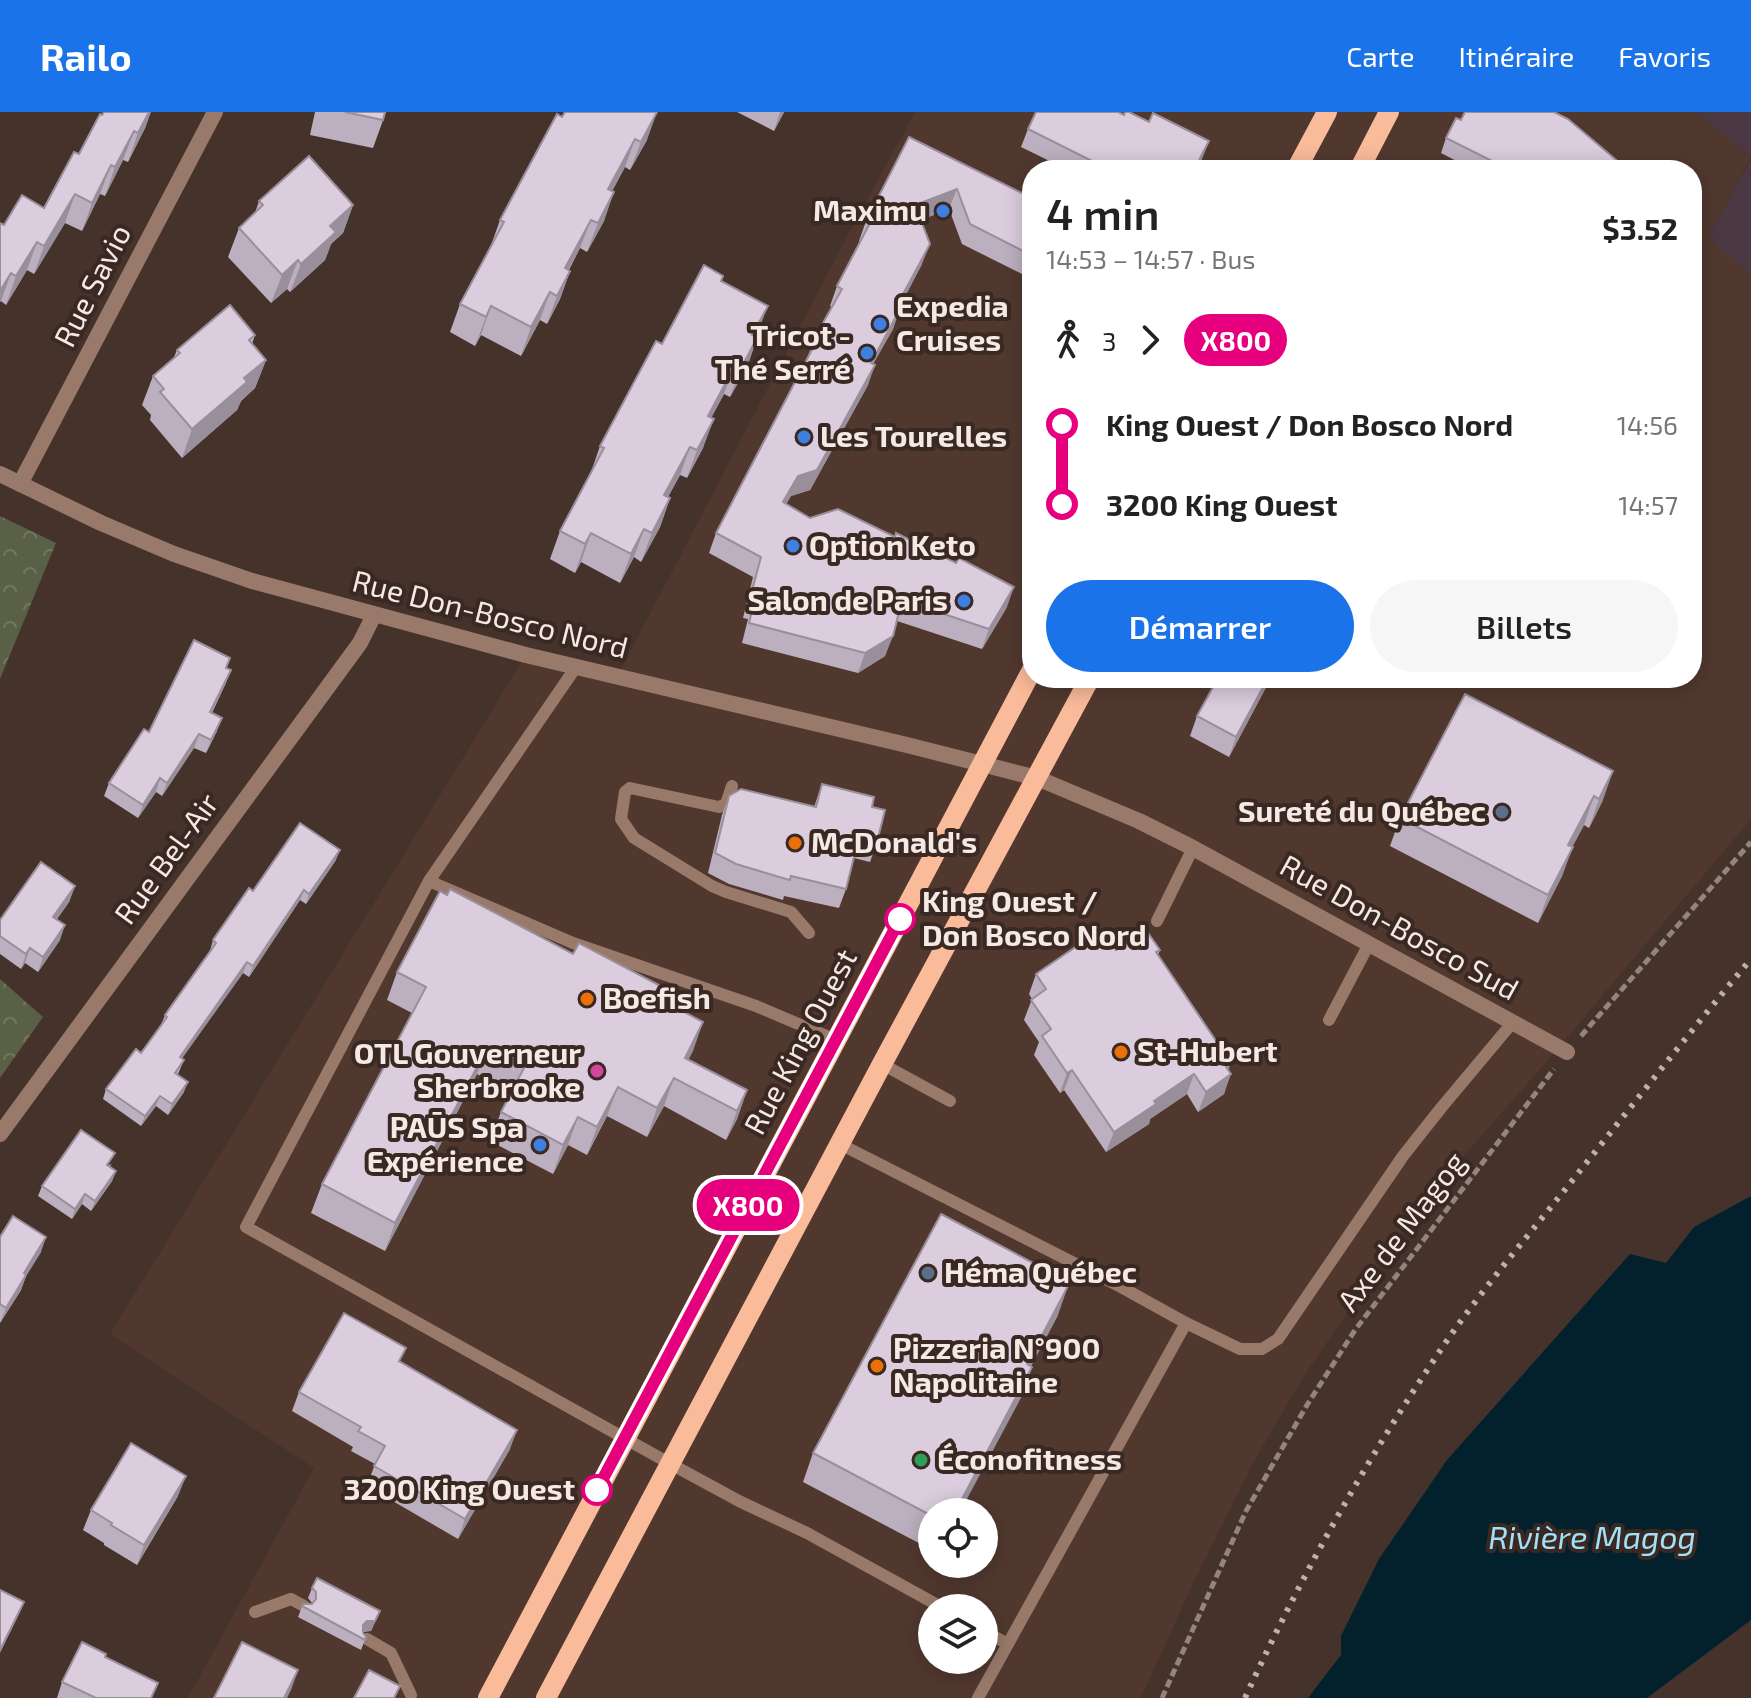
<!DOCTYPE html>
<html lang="fr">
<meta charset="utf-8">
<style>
:root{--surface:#fff;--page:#f6f6f6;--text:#222;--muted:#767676;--accent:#1a73e8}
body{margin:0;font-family:"Exo 2",sans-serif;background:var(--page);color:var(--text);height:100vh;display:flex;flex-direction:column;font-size:30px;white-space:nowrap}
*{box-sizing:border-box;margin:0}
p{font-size:26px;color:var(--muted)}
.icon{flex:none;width:44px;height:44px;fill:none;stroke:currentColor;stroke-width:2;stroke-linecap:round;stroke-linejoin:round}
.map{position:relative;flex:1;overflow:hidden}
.side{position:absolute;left:1022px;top:48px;width:680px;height:528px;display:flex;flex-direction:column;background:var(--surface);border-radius:32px;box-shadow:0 4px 20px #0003}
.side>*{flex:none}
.badge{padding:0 16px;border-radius:26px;font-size:28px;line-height:52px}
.fabs{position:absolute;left:918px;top:1386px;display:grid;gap:16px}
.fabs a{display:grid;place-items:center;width:80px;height:80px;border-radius:50%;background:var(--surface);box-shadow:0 4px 20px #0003;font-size:40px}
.map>.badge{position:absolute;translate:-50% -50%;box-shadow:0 0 0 4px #fff}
.legs{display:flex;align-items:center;gap:12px;height:88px;padding:0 24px;font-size:26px}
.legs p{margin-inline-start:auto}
.overview{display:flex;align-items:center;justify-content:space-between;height:136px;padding:0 24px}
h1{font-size:44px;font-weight:600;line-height:60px}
.primary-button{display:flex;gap:16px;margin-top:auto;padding:16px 24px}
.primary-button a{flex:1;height:92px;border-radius:48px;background:var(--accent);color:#fff;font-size:32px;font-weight:600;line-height:92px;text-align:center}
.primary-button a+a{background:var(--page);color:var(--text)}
ul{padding:0 24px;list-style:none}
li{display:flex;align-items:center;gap:28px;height:80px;font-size:30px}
li i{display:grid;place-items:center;width:12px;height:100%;margin:0 10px;background:currentColor}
li i::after{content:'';width:20px;height:20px;margin:-10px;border:6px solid;border-radius:50%;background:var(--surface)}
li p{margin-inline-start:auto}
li:first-child i{background:linear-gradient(#0000 50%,currentColor 0)}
li:last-child i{background:linear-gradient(currentColor 50%,#0000 0)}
header{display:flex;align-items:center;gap:48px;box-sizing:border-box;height:112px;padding:0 40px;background:var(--accent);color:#fff}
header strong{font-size:38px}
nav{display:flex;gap:44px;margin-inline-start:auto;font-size:28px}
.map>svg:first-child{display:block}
.built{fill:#51382f;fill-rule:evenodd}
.industrial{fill:#4b3842}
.forest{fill:url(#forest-crowns)}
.water{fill:#02212c}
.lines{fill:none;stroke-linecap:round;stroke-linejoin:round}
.path{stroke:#94847f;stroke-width:5;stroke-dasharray:8 4;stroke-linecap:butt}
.service{stroke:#997a6a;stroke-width:12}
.minor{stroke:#997a6a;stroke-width:16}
.primary{stroke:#fabb9a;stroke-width:20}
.rail{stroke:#beb0ab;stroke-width:6;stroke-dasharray:4 8;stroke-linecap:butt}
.wall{fill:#bcafbf}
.shaded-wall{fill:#998f9b}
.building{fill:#dbccde;stroke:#998f9b;stroke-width:2}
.line-1-casing{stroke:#fff;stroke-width:18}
.line-1{stroke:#e6007e;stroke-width:12}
.shop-dot{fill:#3f7fe0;stroke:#3a2822;stroke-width:3}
.service-dot{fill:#5c6f8a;stroke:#3a2822;stroke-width:3}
.food-dot{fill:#e8710a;stroke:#3a2822;stroke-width:3}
.stop-1-dot{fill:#fff;stroke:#e6007e;stroke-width:4}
.hotel-dot{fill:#d1479c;stroke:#3a2822;stroke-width:3}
.leisure-dot{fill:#2e9e5b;stroke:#3a2822;stroke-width:3}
.labels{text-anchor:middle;stroke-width:8;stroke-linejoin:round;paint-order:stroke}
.poi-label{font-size:30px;font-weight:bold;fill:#f5e9e5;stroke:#3a2822;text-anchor:start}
.street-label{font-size:30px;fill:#f5e9e5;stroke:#3a2822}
.stop-label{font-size:30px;font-weight:bold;fill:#f5e9e5;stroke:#3a2822;text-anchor:start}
.water-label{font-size:32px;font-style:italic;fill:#a2dff9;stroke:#3a2822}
</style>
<header>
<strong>Railo</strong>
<nav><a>Carte</a><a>Itinéraire</a><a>Favoris</a></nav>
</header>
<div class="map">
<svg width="1751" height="1586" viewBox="0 0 1751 1586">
<defs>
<pattern id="forest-crowns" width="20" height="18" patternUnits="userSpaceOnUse" patternTransform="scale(2)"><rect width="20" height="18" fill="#596046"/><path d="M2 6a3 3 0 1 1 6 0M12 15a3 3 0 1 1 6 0" fill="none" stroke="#717761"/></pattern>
</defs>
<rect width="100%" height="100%" fill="#44322b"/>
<path class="built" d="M915,0H1696L1751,45L1709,124L1751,163V707L1543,954L1438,1073L1373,1163L1308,1258L1255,1347L1195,1467L1141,1586H188L314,1356L110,1222L526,543L617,565L850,119ZM1032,58H1692V566H1032ZM932,1400H984V1452H932ZM932,1496H984V1548H932Z"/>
<g class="industrial">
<path d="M1696,0H1751V45Z"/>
<path d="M1751,47V163L1708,125Z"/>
</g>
<g class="forest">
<path d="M0,404L56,431L0,567Z"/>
<path d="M0,867L43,905L0,966Z"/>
</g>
<path class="water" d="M1751,1084V1508L1647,1586H1308L1341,1543V1524L1379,1447L1447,1348L1630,1142L1666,1151L1694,1115Z"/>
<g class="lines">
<g class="path">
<path d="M1581,924L1751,730"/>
<path d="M1162,1586L1246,1399L1307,1293L1355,1218L1554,957"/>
</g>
<g class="service">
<path d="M576,555L429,769L246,1115L669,1351L739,1389L807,1421L943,1496"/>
<path d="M732,674L726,692L719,695L630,676L625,680L621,707L634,726L712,774L726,780L791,800L809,821"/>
<path d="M429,769L573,831L756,894L836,928"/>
<path d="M1157,809L1193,736"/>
<path d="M1329,908L1369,832"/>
<path d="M882,952L950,989"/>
<path d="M840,1032L1121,1175L1186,1211L1240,1237H1262L1278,1227L1403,1044L1441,996L1513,910"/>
<path d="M255,1500L291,1487L304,1494"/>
<path d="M984,1519L1008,1532"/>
<path d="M367,1527L391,1541L411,1583"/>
<path d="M978,1586L1186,1211"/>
</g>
<g class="minor">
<path d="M0,362L101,411L174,442L252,469L526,543L907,633L1037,666L1139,709L1193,736L1567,940"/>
<path d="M20,372L215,0"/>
<path d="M0,1022L360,531L374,503"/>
</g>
<g class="primary">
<path d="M1296,58L1327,0"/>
<path d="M1359,58L1389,0"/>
<path d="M488,1586L1032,558"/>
<path d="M546,1586L882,952L1090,566"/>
</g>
<path class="rail" d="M1245,1586C1304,1457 1374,1334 1455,1217C1494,1163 1538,1112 1579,1060C1636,989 1692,917 1751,847"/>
</g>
<g class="wall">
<path d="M315,0H386L373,36L310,23Z"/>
<path d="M737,0H784L774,19Z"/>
<path d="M102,3L146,14L128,50L123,48L105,84L100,82L82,119L65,111L34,162L27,158L6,193L1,189L0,190V111L4,113L44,96L79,42Z"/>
<path d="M1124,3L1209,29L1197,58H1068L1021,35L1028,17Z"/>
<path d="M562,5L647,28L630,58L625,55L612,79L604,109L587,140L580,136L569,158L570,159L560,187L547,212L540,208L521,244L481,223L475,234L450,220L460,192L490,136L500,108Z"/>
<path d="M1461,8L1628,58H1474L1441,41L1446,26Z"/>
<path d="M909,25L1032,86V170L1023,166L1024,163L962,132L949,97L921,108L922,152L899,196L893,217L873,252L868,273L810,378L791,384L786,392L810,406L1007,495L982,537L897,509L885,544L858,561L742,531L748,507L743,506L753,465L709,441L716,421L807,247L814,227L832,195L830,194L837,174L860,130L859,129L866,109Z"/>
<path d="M259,89L353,93L343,121L331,132L325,148L290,180L287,177L271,191L228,145L239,116L255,101Z"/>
<path d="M721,169L757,222L756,225L757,226L747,255L730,285L724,282L711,306L703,336L687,366L680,363L668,385L670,386L660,415L641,450L634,445L620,471L581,450L575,461L550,447L560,419L590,363L600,334L662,232Z"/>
<path d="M255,223L252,232L266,248L255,276L241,289L237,298L182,346L150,308L151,303L142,293L153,264L174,245L177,238Z"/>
<path d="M226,556V571L212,601L217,619L206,641L194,636L162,684L156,680L138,706L104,684L109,671L149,620Z"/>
<path d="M1212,566H1271L1229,645L1190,624L1197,604L1217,568Z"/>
<path d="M1465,582L1603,688L1589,716L1584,713L1572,735L1562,764L1538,811L1390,734L1400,706Z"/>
<path d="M822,672L872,695L877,730L870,750L854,746L846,777L839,796L784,784L783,788L729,772L708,761L722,703L729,684L814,695Z"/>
<path d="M336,748L306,792L300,788L249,865L243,861L182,946L184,948L178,962L184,980L168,1003L156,994L141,1014L103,987L106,977L141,941L161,913L165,903L210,839L213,828L253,779Z"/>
<path d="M75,774L69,790L57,807L60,828L38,860L25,851L21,857L0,842V808Z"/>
<path d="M1116,838H1160L1158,843L1229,959L1224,982L1198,1000L1187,982L1150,1007L1149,1012L1106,1040L1064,978L1060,981L1034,943L1039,930L1024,908L1032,887L1029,882L1036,862Z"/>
<path d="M573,842L672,880L668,892L703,910L688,948L747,978L737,1007L726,1028L664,994L647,1025L607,1004L587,1043L568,1033L553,1062L490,1029L501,1000L511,981L477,962L385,1139L311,1101L322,1072L412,901L387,888L397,860Z"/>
<path d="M112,1052L110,1054L116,1059L112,1069L91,1099L82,1092L72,1107L38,1084L42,1074Z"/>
<path d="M0,1125L41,1140L26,1164L21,1178L0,1211Z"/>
<path d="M1035,1157L1058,1203L1031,1254L1032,1255L1022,1284L932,1400V1438L803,1370L813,1341Z"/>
<path d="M401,1251L510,1337L458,1427L367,1374L375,1352L351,1339L353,1335L292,1299L299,1280Z"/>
<path d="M178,1384L137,1453L104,1433V1431L83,1418L91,1398Z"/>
<path d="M312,1476L380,1499L371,1519L363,1520L366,1525L361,1538L298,1505L303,1492L312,1491L308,1486Z"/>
<path d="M62,1570L153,1586H57Z"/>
</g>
<g class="shaded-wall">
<path d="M149,0H151L146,14L128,50L138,21Z"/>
<path d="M657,0L647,28L630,58L641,30Z"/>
<path d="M780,0H784L774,19Z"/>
<path d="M134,19L123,48L105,84L115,55Z"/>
<path d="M635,27L625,55L598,106L608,77Z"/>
<path d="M1209,29L1202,47L1197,58H1194Z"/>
<path d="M111,53L100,82L82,119L92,91Z"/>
<path d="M957,77L949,97L908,113L915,93Z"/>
<path d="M614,80L604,109L587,140L598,111Z"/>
<path d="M75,82L65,111L34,162L44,134Z"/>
<path d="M353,93L343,121L331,132L325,148L290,180L301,152L330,114Z"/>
<path d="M591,108L580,136L554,184L565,156Z"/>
<path d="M37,130L27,158L6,193L16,164Z"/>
<path d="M930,132L922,152L889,215L896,195Z"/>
<path d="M298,148L287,177L271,191L282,163Z"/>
<path d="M570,159L560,187L547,212L557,184Z"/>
<path d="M11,161L1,189L0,190V179Z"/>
<path d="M550,180L540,208L521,244L531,215Z"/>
<path d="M491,194L481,223L475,234L486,205Z"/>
<path d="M768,194L757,222L741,252L752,223Z"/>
<path d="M900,197L893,217L863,270L871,251Z"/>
<path d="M757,226L747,255L730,285L741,256Z"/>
<path d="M266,248L255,276L241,289L237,298L182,346L192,317L244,266Z"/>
<path d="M735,253L724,282L697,332L708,304Z"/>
<path d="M875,253L868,273L810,378L791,384L776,410L783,390L798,364Z"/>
<path d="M714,307L703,336L687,366L697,338Z"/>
<path d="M690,335L680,363L654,411L664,383Z"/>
<path d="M670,386L660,415L641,450L652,421Z"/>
<path d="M644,417L634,445L620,471L631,442Z"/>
<path d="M591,421L581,450L575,461L585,432Z"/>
<path d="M1014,475L1007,495L982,537L989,517Z"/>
<path d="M893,524L885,544L858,561L865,541Z"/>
<path d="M231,558L226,571L205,613L210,600Z"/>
<path d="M1268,566H1271L1229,645L1236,625Z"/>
<path d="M222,606L217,619L206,641L211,628Z"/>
<path d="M199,622L194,636L162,684L167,671Z"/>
<path d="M1613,659L1603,688L1589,716L1599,687Z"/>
<path d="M160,666L156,680L138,706L143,693Z"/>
<path d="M1594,684L1584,713L1558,762L1568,733Z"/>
<path d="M1573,735L1562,764L1538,811L1548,783Z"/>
<path d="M340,738L336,748L306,792L309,782Z"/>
<path d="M75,774L69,790L48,820L53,805Z"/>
<path d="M304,778L300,788L249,865L253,854Z"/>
<path d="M65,813L60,828L38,860L43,845Z"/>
<path d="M30,836L25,851L21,857L26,842Z"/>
<path d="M247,850L243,861L176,955L180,945Z"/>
<path d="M703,910L693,939L678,968L685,946Z"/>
<path d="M488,934L477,962L385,1139L395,1111Z"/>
<path d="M1231,951L1226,965L1231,962L1224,982L1198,1000L1206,980L1226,955Z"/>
<path d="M1072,958L1064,978L1060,981L1067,961Z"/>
<path d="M1194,962L1187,982L1150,1007L1149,1012L1106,1040L1114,1020L1154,989Z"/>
<path d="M674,966L664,994L647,1025L657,996Z"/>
<path d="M188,970L184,980L168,1003L172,992Z"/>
<path d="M618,975L607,1004L587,1043L597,1015Z"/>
<path d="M747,978L737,1007L726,1028L737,999Z"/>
<path d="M160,984L156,994L141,1014L145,1004Z"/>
<path d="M578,1005L568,1033L553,1062L563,1033Z"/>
<path d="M116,1059L112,1069L91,1099L95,1089Z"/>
<path d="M85,1082L82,1092L72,1107L75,1097Z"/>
<path d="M46,1125L41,1140L26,1164L21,1178L0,1211L6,1196L24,1161Z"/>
<path d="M1068,1174L1058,1203L1017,1281L1027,1252Z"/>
<path d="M1032,1255L1022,1284L960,1400H955Z"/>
<path d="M517,1318L510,1337L458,1427L465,1407Z"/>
<path d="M186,1364L178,1384L137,1453L144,1433Z"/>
<path d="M24,1490L20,1500L0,1541V1538Z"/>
<path d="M380,1499L371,1519H363L359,1523L363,1513Z"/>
<path d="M298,1558L291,1578L287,1586H284Z"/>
</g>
<g class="building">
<path d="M104,0H149L138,21L134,19L115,55L111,53L92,91L75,82L44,134L37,130L16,164L11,161L0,179V111L4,113L22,83L44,96L74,40L79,42L100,2L102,3Z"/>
<path d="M345,0H385L383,8Z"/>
<path d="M565,0H657L641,30L635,27L608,77L614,80L598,111L591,108L565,156L570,159L557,184L550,180L531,215L491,194L486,205L460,192L504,110L500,108L557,2L562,5Z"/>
<path d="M1036,0H1118L1124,3L1125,0H1129L1149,10L1153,1L1209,29L1194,58H1095L1098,52L1028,17Z"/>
<path d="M1465,0H1554L1568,7L1628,58H1510L1446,26L1456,6L1461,8Z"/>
<path d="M909,25L1032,86V147L1030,146L1031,143L970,112L957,77L915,93L930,132L896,195L900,197L871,251L875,253L817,358L798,364L783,390L810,406L838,397L895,425L896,421L956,451L959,446L1014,475L989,517L902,488L893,524L865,541L749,511L755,487L750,486L761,445L716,421L817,228L814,227L842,177L837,174L870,111L866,109Z"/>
<path d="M309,44L353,93L330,114L336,120L301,152L298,148L282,163L239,116L263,93L259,89Z"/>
<path d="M704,153L723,164L721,169L768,194L752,223L757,226L741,256L735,253L708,304L714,307L697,338L690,335L664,383L670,386L652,421L644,417L631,442L591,421L585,432L560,419L604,336L600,334L656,229L662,232Z"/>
<path d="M230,193L255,223L249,228L266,248L244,266L247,270L192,317L160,280L164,277L153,264L180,241L177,238Z"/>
<path d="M194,528L230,546L226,556L231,558L210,600L222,606L211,628L199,622L167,671L160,666L143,693L109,671L144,617L149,620Z"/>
<path d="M1218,566H1268L1236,625L1197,604Z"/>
<path d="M1465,582L1613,659L1599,687L1594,684L1568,733L1573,735L1548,783L1400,706Z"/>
<path d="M822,672L874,685L872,695L885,698L877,730L859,725L846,777L791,764L790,768L786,767L736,752L715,741L729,684L741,677L816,695Z"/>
<path d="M300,711L340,738L309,782L304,778L253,854L247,850L180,945L184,948L175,961L188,970L172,992L160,984L145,1004L106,977L136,937L141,941L167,905L165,903L216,831L213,828L249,776L253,779Z"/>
<path d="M41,750L75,774L53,805L65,813L43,845L30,836L26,842L0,824V808Z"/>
<path d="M450,777L573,842L579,831L672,880L667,891L703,910L685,946L747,978L737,999L674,966L657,996L618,975L597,1015L578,1005L563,1033L501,1000L525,954L488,934L395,1111L322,1072L426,875L397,860L440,779L447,783Z"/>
<path d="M1102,817L1116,838L1146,818L1160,838L1156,840L1231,951L1226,955L1231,962L1206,980L1194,962L1154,989L1156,992L1114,1020L1072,958L1067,961L1042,924L1051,917L1031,888L1046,877L1036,862Z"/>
<path d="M81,1018L115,1041L107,1053L116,1059L95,1089L85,1082L75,1097L42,1074Z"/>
<path d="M941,1102L1037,1153L1035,1157L1068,1174L1027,1252L1032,1255L955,1400H932V1404L813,1341Z"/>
<path d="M13,1104L46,1125L24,1161L26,1163L6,1196L0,1192V1125Z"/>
<path d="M344,1201L406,1236L399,1249L517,1318L465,1407L374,1354L385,1334L358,1319L361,1315L299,1280Z"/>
<path d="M131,1331L186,1364L144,1433L111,1413L112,1411L91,1398Z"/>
<path d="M317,1466L380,1499L375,1509H367L363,1513V1521L366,1525L365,1528L302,1494L303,1492H312L316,1487V1480L312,1476Z"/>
<path d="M0,1478L24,1490L0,1538Z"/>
<path d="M82,1530L106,1542L105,1545L158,1571L151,1586H96L62,1570Z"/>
<path d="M242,1530L298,1558L284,1586H214Z"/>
<path d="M369,1558L400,1574L394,1586H354Z"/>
</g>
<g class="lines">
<defs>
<path id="line-1" d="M597,1378L900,807"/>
</defs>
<use href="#line-1" class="line-1-casing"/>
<use href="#line-1" class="line-1"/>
</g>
<g class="shop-dot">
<circle cx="943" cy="99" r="8"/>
<circle cx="880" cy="212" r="8"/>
<circle cx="867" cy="241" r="8"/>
<circle cx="804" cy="325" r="8"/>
<circle cx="793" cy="434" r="8"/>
<circle cx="964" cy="489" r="8"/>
<circle cx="540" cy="1033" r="8"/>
</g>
<g class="service-dot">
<circle cx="1502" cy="700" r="8"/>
<circle cx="928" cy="1161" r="8"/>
</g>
<g class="food-dot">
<circle cx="795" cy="731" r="8"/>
<circle cx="587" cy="887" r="8"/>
<circle cx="1121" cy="940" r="8"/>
<circle cx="877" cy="1254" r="8"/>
</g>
<g class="stop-1-dot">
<circle cx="900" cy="807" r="14"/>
<circle cx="597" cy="1378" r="14"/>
</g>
<circle class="hotel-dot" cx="597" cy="959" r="8"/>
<circle class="leisure-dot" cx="921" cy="1348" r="8"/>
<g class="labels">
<g class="poi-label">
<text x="927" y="109" text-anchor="end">Maximu</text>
<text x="896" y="205">Expedia<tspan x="896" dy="34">Cruises</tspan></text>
<text x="851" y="234" text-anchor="end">Tricot -<tspan x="851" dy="34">Thé Serré</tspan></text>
<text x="820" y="335">Les Tourelles</text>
<text x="809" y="444">Option Keto</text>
<text x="948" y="499" text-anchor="end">Salon de Paris</text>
<text x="1486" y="710" text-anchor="end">Sureté du Québec</text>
<text x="811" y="741">McDonald's</text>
<text x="603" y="897">Boefish</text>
<text x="1137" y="950">St-Hubert</text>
<text x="581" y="952" text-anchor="end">OTL Gouverneur<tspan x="581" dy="34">Sherbrooke</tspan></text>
<text x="524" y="1026" text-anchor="end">PAŪS Spa<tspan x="524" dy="34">Expérience</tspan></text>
<text x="944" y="1171">Héma Québec</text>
<text x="893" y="1247">Pizzeria N°900<tspan x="893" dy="34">Napolitaine</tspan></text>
<text x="937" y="1358">Éconofitness</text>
</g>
<g class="street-label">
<text transform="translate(93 174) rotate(-63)" y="10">Rue Savio</text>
<text transform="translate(490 503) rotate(14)" y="10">Rue Don-Bosco Nord</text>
<text transform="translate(167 747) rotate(-54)" y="10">Rue Bel-Air</text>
<text transform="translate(1399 816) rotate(29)" y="10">Rue Don-Bosco Sud</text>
<text transform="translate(801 930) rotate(-62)" y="10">Rue King Ouest</text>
<text transform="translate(1402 1120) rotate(-53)" y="10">Axe de Magog</text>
</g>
<g class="stop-label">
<text x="922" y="800">King Ouest /<tspan x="922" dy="34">Don Bosco Nord</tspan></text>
<text x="575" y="1388" text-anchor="end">3200 King Ouest</text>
</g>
<g class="water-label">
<text x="1592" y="1437">Rivière Magog</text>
</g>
</g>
</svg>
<div class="fabs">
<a><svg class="icon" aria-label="locate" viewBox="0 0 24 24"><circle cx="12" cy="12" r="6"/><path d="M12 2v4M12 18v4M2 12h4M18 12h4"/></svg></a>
<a><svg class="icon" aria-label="layers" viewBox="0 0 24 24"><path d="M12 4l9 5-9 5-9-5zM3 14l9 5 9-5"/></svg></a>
</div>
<b class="badge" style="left:748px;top:1093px;background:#e6007e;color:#fff">X800</b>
<section class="side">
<div class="overview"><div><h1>4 min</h1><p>14:53 – 14:57 · Bus</p></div><b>$3.52</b></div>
<div class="legs"><svg class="icon" aria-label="walk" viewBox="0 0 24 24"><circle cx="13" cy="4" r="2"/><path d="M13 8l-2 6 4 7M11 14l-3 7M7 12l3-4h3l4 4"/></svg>3<svg class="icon" aria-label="forward" viewBox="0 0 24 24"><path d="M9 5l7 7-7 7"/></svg><b class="badge" style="background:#e6007e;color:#fff">X800</b></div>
<ul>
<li><i style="color:#e6007e"></i><b>King Ouest / Don Bosco Nord</b><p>14:56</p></li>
<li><i style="color:#e6007e"></i><b>3200 King Ouest</b><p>14:57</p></li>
</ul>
<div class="primary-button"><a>Démarrer</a><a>Billets</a></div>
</section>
</div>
